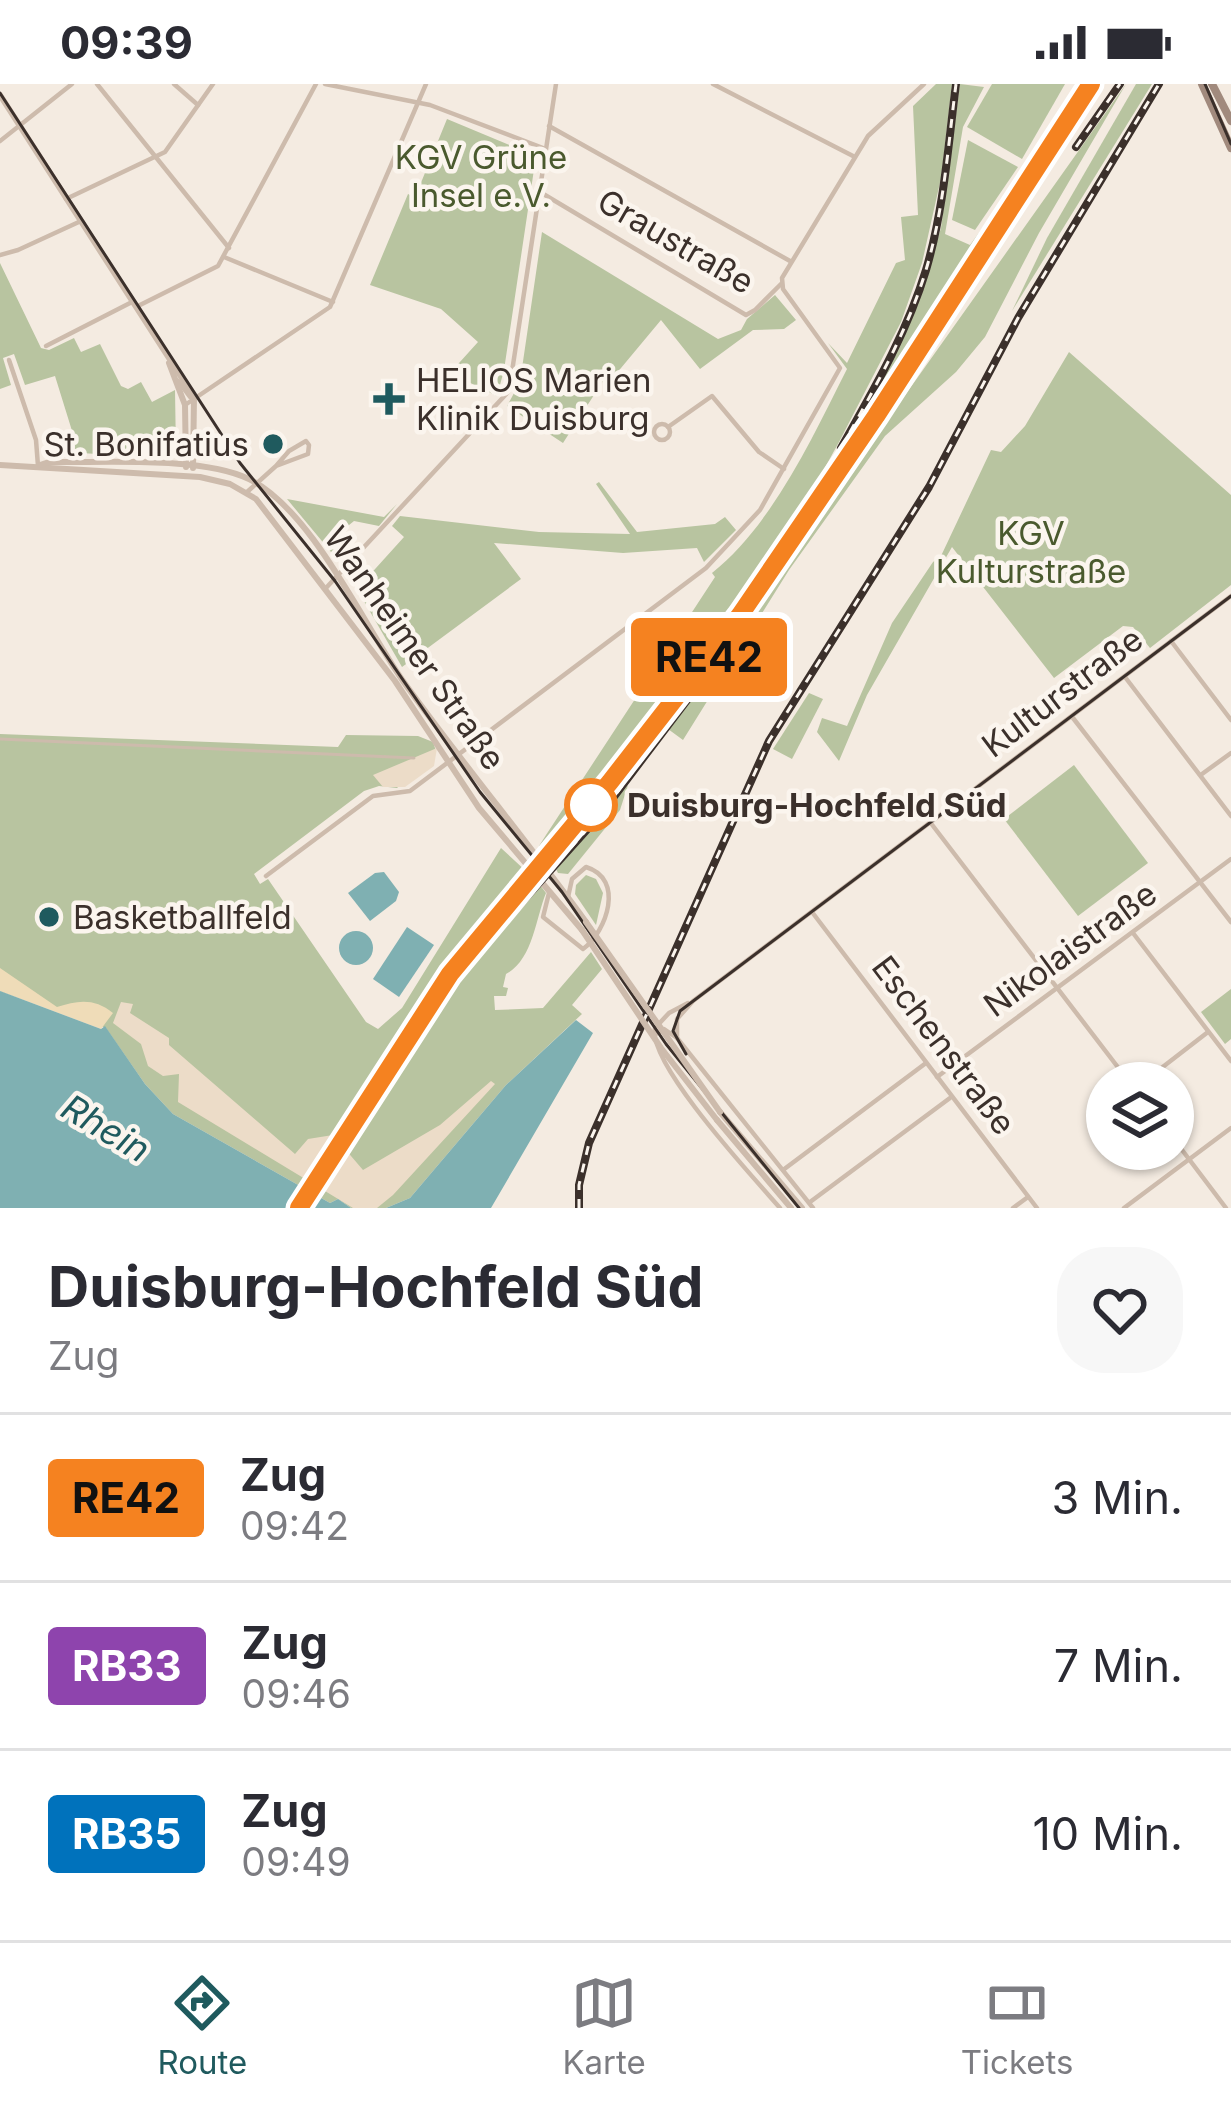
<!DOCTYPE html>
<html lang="de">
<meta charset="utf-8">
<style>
:root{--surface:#fff;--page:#f7f7f7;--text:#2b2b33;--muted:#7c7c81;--line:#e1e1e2;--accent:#1f5a5e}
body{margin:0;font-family:Inter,sans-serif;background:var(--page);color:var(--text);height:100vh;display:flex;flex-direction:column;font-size:45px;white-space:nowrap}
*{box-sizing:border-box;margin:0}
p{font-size:39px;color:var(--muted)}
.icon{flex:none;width:66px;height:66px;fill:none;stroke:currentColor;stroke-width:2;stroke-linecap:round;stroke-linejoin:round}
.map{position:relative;height:1124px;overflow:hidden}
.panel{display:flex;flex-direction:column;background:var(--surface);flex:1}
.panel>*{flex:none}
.badge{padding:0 24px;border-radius:9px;font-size:42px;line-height:78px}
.controls{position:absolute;left:1086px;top:978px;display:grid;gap:24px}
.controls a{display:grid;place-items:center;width:108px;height:108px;border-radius:50%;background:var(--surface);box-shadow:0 3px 9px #0004;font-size:60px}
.map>.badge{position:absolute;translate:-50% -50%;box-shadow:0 0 0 6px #fff}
.round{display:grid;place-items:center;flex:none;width:126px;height:126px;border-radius:48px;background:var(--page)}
.head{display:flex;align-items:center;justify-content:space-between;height:204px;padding:0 48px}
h1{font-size:57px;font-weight:700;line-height:90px}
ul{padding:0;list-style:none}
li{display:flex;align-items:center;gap:36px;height:168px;padding:0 48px;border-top:3px solid var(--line)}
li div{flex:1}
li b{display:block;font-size:45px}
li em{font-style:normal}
li .badge{min-width:132px;font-weight:700;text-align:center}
.status{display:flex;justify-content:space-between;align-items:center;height:84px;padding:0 60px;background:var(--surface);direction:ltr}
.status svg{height:33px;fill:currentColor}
.tabs{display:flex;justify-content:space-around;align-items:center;height:168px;border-top:3px solid var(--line);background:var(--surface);font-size:33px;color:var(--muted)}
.tabs a{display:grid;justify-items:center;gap:6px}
.tabs .on{color:var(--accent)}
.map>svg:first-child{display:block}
.green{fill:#b8c4a0}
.sand{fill:#efdcb8}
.plaza{fill:#ecdcc8}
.water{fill:#7fb0b2}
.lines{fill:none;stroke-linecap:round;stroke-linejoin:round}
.pedestrian{stroke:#cdbbac;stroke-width:3}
.minor{stroke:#cdbbac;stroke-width:4.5}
.tertiary{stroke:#cdbbac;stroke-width:6}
.secondary{stroke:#a18a7d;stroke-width:8}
.tram{stroke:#3b302b;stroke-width:3}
.rail-casing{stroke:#3b302b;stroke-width:8}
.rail{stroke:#fbf5ee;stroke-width:3;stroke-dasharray:9;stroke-linecap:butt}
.tertiary-bridge{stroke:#cdbbac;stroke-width:6}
.line-casing{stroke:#fff;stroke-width:27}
.line{stroke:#f58220;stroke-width:18}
.poi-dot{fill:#1f5a5e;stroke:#fbf5ee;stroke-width:4.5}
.stop-dot{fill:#fff;stroke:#f58220;stroke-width:6}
.labels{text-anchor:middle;stroke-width:9;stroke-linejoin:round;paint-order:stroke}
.park-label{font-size:33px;fill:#4a5a2e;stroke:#fbf5ee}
.street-label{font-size:33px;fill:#3b302b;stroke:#fbf5ee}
.poi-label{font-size:33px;fill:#3b302b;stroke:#fbf5ee;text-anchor:start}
.stop-label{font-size:33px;font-weight:bold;fill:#3b302b;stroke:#fbf5ee;text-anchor:start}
.water-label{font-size:36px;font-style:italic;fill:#1f5a5e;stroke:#fbf5ee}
</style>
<div class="status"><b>09:39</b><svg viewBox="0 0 49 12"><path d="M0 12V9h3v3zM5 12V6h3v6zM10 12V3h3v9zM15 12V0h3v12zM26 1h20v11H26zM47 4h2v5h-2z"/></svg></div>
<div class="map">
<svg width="1231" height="1124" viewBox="0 0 1231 1124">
<rect width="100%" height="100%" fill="#f4ebe1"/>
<g class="green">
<path d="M936,0H952L941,94L922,179L901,238L839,358L784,458L753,505L623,676L545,769L539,762L546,751L715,493L712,489C773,440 812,354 847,285L828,259L847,279L896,179L905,176L901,133L918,131L913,22Z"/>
<path d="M960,0L984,3L963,43L945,150L970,161L1028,81L1076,0H1088L814,419L918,220L941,144Z"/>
<path d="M992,0H1065L1022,75L967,43Z"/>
<path d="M1126,0L1039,149L985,253L956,288L885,352L789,486L683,656L668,645Z"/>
<path d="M1136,0H1152L1012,227L1047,154Z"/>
<path d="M447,35L536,72L504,286L497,312L450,289L478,258L441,225L370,201L408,110L414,113L418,106Z"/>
<path d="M968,56L1018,83L975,146L952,136Z"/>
<path d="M542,148L718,255L741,246L747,235L775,211L796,236L784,245L753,246L700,285L661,236L611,296L605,294L563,359L507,322L520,298Z"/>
<path d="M0,179L41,264L49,266L74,254L81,268L100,260L121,302L128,305L141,298L152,318L175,306L176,370L163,374L48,367L45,359L73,350L55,292L25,301L14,270L3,274L11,301L0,305Z"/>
<path d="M1069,268L1231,411V501L1150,564L1133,543L1123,542L1054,594L952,463L867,611L839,677L817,648L822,634L847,642L892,539L933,478L941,472L991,366L1001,368L1025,342Z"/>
<path d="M599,398L637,448L715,440L725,433L736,446L704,478L697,464L623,469L494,459L521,495L402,583L357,505L404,453L392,442L400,432L539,448L630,450L596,400Z"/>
<path d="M287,415L384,433L397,420L379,442L354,437L339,449L349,460L336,474Z"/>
<path d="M809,609L823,615L792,675L773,665Z"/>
<path d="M0,650L338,663L346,651L418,652L433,658L436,667L397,704L379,702L364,707L254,790L260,800L268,795L366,938L378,945L402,924L501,764L528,789L445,891L397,964L404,968L453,897L540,801L546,809C536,833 533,876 506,890L503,903L508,904L506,912H494L495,926L543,924L591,868L602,885L572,921L582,930L506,1001L410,1114L386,1124H351L338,1115L330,1119L173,1030L145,1000L106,944L0,907Z"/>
<path d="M1074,681L1148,779L1078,832L1004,735Z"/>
<path d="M628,701L620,726L568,790L558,789L556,785Z"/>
<path d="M586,791L596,795L603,809L596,841L575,810L576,801Z"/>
<path d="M1231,905V955L1225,960L1201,928Z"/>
</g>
<path class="sand" d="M0,884L57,923C78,916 95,914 113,929L101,945L0,907Z"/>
<g class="plaza">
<path d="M437,664L434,682L405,703H383L373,691Z"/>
<path d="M121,918L133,920L130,929L169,954V961L295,1070L308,1055L333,1051L363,1086L440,1041L491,997L495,1000L393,1111L377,1124H353L178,1018L179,990L163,992L148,982L141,960L113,939Z"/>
</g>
<g class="water">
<path d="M384,788L399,808L396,817L370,837L348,809L375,789Z"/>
<path d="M407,843L434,861L399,913L373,895Z"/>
<circle cx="356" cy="864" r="17"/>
<path d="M0,907L101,945L105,942L145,1000L173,1030L330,1119L338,1115L351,1124H0Z"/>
<path d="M576,936L593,949L491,1124H386L410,1114L506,1001Z"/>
</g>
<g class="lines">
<path class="pedestrian" d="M0,655L414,674"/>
<g class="minor">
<path d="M97,0L229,164"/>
<path d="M174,0L198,21"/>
<path d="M325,0L430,21L543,64"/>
<path d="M713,0L853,72"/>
<path d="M549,42L790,177"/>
<path d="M0,57L72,0"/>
<path d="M540,108L746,231L755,226L781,200"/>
<path d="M66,115L165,68L213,0"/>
<path d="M0,171L18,166L81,137"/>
<path d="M224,173L333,218"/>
<path d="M136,223L218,182L316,0"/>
<path d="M46,262L132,218"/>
<path d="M9,276L36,356L38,382"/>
<path d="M178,297L190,313H194"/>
<path d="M185,321L330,223L426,0"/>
<circle cx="662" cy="348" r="8"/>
<path d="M668,343L712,312L759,368L784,385"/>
<path d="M247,408L276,382L308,370L309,361L306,357L289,367L276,382"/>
<path d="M326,504L509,307L556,0"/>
<path d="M1171,557L1231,636"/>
<path d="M1125,593L1231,732"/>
<path d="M1073,634L1231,838"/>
<path d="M1202,690L1231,669"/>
<path d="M930,738L1130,999"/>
<path d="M266,792L373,712L410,707L706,484L760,426L840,284L783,205L782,194L868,52L924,0"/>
<path d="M549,809L543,833L583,865C607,847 625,795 586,783L572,795L568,813"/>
<path d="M812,828L1037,1124"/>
<path d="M1133,849L1231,977"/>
<path d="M688,919L669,929L655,944C647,979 753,1093 780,1124"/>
<path d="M654,951L664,945L677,954L813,1124"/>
<path d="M677,954V935L693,917L1231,512"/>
<path d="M937,993L1231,775"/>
<path d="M1142,999L1208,948"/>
<path d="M1173,1054L1226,1124"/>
<path d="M783,1086L926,979"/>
<path d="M810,1118L950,1014"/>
<path d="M1013,1124L1028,1113"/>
<path d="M1124,1124L1231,1044"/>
</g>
<g class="tertiary">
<path d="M0,11L194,313L193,384"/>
<path d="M169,279L185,321L186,383"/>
<path d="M0,381L200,393L230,400L256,415L395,597L479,724L582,846"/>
<path d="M40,381L49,378C104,379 202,372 249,395C312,426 363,540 403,597C462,679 527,757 586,838"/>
<path d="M720,1028L802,1124"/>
<path d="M717,1036L791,1124"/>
</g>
<g class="secondary">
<path d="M1202,0L1231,64"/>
<path d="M1212,0L1231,37"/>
</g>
<g class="tram">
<path d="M1205,0L1231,60"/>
<path d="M0,9L240,379L335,497L480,708L562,808L666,960L799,1124"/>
<path d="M686,970L673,947L680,927L1231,512"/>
</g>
<defs>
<g id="rail">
<path d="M1076,63L1120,0"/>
<path d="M841,364C873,307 907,249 926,186C944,125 948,62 956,0"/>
<path d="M303,1124L442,907L600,731L700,599L855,370L1095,0"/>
<path d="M579,1124V1101L589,1059L769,657L929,403L1018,234L1159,0"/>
</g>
</defs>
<use href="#rail" class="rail-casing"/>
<use href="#rail" class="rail"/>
<g class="tertiary-bridge">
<path d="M586,838L720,1028"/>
<path d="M582,846L661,964L717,1036"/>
</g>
</g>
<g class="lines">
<defs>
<path id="line" d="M299,1124L450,890L610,698L740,531L876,332L1091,0"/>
</defs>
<use href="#line" class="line-casing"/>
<use href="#line" class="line"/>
</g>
<g class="poi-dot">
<path d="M383 297h12v12h12v12h-12v12h-12v-12h-12v-12h12z"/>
<circle cx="273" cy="360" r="12"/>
<circle cx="49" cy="833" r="12"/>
</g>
<circle class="stop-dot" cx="591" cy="721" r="24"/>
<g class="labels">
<g class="park-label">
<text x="481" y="85">KGV Grüne<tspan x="481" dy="38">Insel e.V.</tspan></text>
<text x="1031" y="461">KGV<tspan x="1031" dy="38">Kulturstraße</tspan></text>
</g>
<g class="street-label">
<text transform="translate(676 157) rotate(30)" y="12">Graustraße</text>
<text transform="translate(415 564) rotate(55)" y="12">Wanheimer Straße</text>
<text transform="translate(1062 608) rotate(-37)" y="12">Kulturstraße</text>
<text transform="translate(1070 865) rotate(-36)" y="12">Nikolaistraße</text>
<text transform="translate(944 961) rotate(53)" y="12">Eschenstraße</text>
</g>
<g class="poi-label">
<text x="416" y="308">HELIOS Marien<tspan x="416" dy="38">Klinik Duisburg</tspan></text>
<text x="249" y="372" text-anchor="end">St. Bonifatius</text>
<text x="73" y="845">Basketballfeld</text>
</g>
<g class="stop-label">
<text x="627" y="733">Duisburg-Hochfeld Süd</text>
</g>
<g class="water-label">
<text transform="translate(106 1044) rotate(31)" y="13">Rhein</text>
</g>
</g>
</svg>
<div class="controls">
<a><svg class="icon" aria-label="layers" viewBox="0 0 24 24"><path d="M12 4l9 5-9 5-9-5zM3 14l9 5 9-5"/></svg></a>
</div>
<b class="badge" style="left:709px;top:573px;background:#f58220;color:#111">RE42</b>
</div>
<section class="panel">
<div class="head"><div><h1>Duisburg-Hochfeld Süd</h1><p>Zug</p></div><a class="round"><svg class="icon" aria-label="heart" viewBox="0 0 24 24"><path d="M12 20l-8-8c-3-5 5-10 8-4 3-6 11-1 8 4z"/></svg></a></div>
<ul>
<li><span class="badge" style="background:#f58220;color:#111">RE42</span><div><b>Zug</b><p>09:42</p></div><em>3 Min.</em></li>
<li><span class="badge" style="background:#8e44ad;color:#fff">RB33</span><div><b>Zug</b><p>09:46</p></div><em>7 Min.</em></li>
<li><span class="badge" style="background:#0072bc;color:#fff">RB35</span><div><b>Zug</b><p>09:49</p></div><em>10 Min.</em></li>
</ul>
</section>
<nav class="tabs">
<a class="on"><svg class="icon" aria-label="directions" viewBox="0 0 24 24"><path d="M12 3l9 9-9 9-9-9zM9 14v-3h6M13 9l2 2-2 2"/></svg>Route</a>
<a><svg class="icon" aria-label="map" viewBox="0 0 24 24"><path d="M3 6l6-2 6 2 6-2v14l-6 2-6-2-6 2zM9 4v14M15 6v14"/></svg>Karte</a>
<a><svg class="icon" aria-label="tickets" viewBox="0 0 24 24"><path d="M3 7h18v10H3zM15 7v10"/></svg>Tickets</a>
</nav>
